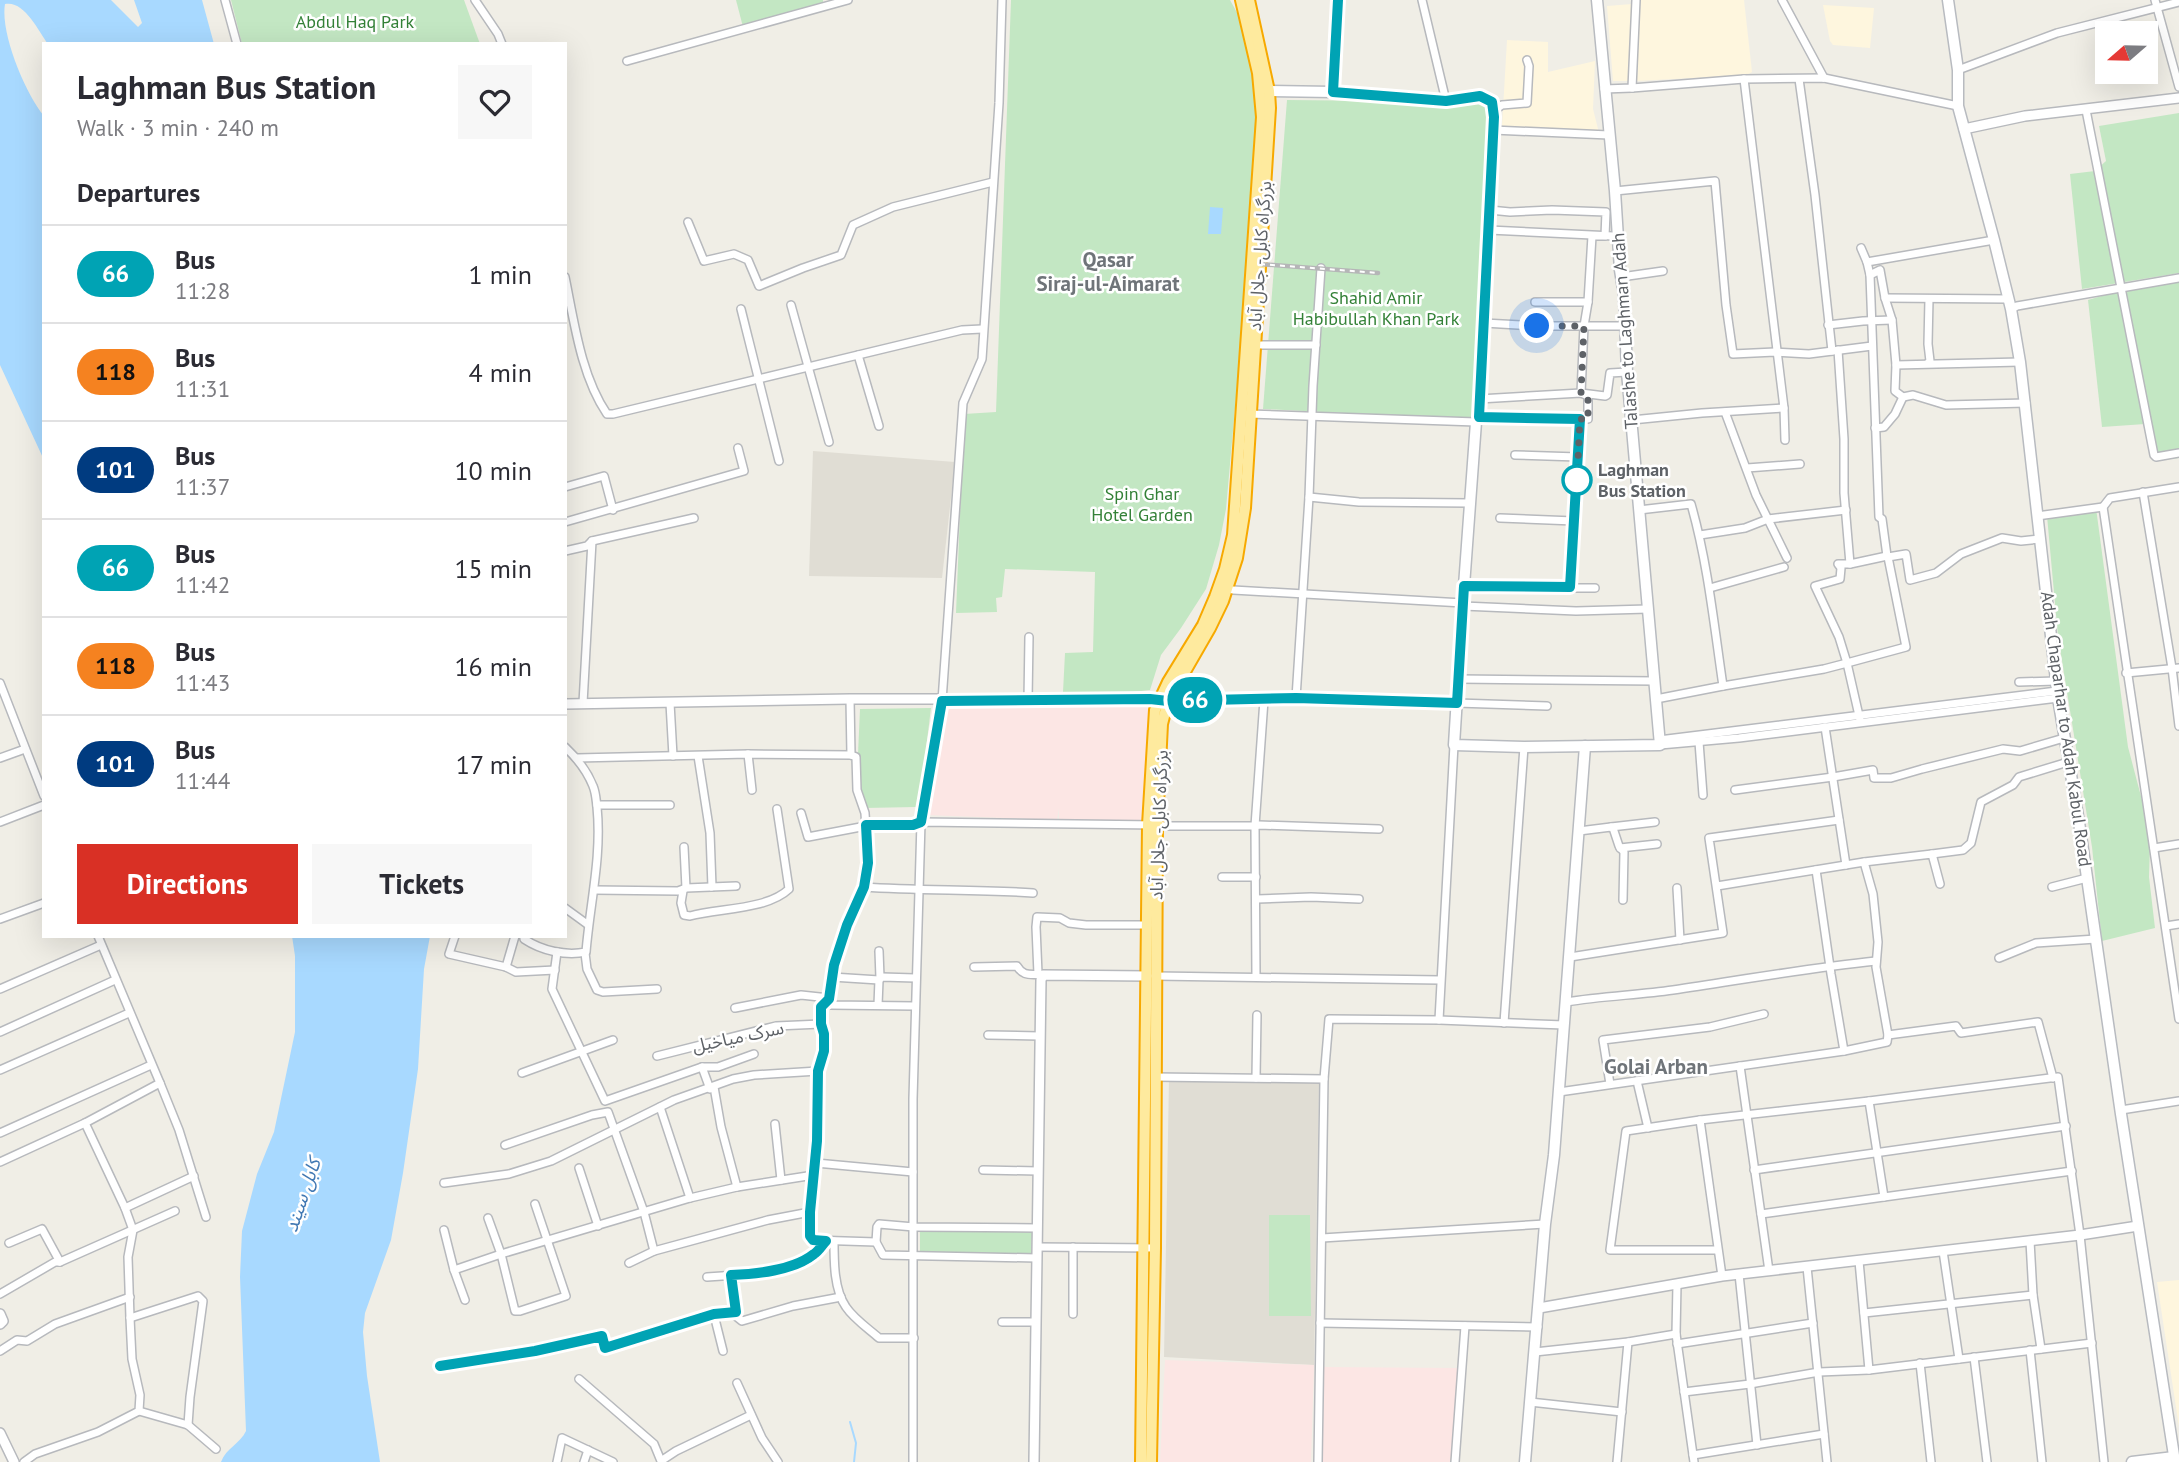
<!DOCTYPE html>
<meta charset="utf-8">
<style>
:root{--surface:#fff;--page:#f7f7f7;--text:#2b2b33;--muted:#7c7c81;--line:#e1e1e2;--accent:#d93025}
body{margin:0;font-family:"PT Sans","Noto Sans Arabic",sans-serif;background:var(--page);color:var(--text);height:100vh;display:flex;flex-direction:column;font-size:26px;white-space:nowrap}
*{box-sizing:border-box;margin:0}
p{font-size:23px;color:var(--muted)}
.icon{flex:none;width:38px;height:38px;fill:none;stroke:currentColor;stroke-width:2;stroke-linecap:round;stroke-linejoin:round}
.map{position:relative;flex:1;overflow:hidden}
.drawer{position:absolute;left:42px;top:42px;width:525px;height:896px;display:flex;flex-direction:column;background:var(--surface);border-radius:0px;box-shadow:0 7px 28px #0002}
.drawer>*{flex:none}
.badge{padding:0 14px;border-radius:23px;font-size:24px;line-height:46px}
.needle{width:46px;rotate:250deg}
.tools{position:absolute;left:2095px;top:21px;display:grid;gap:14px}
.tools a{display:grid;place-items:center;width:63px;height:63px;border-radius:0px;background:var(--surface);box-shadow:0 7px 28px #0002;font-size:35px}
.you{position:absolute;width:35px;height:35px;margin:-18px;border:5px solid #fff;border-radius:50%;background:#1a73e8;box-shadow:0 0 0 10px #1a73e833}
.map>.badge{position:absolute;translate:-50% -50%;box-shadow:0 0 0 4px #fff}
h2{padding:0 35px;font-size:26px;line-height:63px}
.round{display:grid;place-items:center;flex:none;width:74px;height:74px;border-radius:0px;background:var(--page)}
.overview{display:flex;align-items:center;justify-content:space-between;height:119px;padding:0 35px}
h1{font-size:33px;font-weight:700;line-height:52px}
.cta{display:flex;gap:14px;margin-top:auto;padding:14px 35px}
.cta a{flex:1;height:80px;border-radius:0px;background:var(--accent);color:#fff;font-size:28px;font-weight:700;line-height:80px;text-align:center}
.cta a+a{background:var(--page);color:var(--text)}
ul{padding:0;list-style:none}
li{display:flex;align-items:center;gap:21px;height:98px;padding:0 35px;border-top:2px solid var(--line)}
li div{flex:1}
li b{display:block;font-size:26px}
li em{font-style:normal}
li .badge{min-width:77px;font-weight:700;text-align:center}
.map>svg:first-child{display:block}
.commercial{fill:#fef6de}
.education{fill:#e0ddd4}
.medical{fill:#fce6e4}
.green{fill:#c3e7c3}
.water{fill:#a8d9ff}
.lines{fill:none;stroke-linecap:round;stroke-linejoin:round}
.stream{stroke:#a8d9ff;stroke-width:2}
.minor-casing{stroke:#b7b9bd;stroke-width:10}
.tertiary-casing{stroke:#b7b9bd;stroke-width:12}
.secondary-casing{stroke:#b8bbc0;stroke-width:13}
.trunk-casing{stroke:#f7a900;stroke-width:14}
.minor{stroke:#fff;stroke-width:7}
.tertiary{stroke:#fff;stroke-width:9}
.secondary{stroke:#fff;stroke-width:10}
.trunk{stroke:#feea9e;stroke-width:10}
.rail-casing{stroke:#b5b6b7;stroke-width:4.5}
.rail{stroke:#fff;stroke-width:2;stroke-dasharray:5;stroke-linecap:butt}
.line-casing{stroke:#fff;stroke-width:16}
.line{stroke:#00a3b4;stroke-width:10}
.walk{stroke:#5e6267;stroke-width:7;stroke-dasharray:0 12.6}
.stop-dot{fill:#fff;stroke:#00a3b4;stroke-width:3.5}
.labels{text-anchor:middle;stroke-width:5;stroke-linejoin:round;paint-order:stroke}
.park-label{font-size:18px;fill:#338137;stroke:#fff}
.street-label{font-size:18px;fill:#5e6267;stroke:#fff}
.stop-label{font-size:18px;font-weight:bold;fill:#5e6267;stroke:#fff;text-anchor:start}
.water-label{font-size:19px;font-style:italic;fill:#4279b3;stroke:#fff}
.quarter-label{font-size:21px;font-weight:bold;fill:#6f7479;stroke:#fff}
</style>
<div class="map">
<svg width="2179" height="1462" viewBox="0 0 2179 1462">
<rect width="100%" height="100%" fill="#f0eee6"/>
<g class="commercial">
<path d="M1640,0H1744L1752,72L1747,75L1637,81Z"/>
<path d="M1632,4L1629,81H1613L1607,6Z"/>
<path d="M1823,5L1874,8L1870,48L1833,45L1830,41Z"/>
<path d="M1507,40L1548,42V72L1595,61L1593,109L1599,133L1540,131L1502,126Z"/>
<path d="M2179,1280V1427L2157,1282Z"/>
</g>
<g class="education">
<path d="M813,451L955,462L942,578L809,576Z"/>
<path d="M1169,1079L1319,1081L1314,1365L1164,1357Z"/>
</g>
<g class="medical">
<path d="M1015,703H1153L1145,824L1059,821V808L1057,820L926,815L949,707Z"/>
<path d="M1165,1360L1314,1365L1311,1462H1160Z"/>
<path d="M1323,1367L1459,1368L1453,1462H1321Z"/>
</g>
<g class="green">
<path d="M231,0H464L480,44H242Z"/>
<path d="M736,0H823V3L743,27Z"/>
<path d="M1011,0H1230L1245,27L1253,65L1258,122L1253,206L1226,509L1219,545L1206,589L1181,628L1161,655L1150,690L1124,693L1063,692L1065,653L1093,652L1095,572L1005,569L1002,597L996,598L997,612L956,613L964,414L996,412Z"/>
<path d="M1287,100L1491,102L1476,420L1263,409Z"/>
<path d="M2179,113V273L2082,289L2070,174L2095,171L2106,161L2099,126Z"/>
<path d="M2179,277V458L2153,461L2121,287Z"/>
<path d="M2119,291L2145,424L2102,427L2088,300Z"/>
<path d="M2096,508L2128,747L2148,823L2150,845L2149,877L2155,928L2102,941L2092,847L2058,636L2047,516Z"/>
<path d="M931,708L925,757L916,807L864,808L857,777L860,709Z"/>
<path d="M1269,1215H1310L1311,1316H1269Z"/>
<path d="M920,1229L1032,1230L1031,1255L920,1254Z"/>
</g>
<g class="water">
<path d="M0,0H111L138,27L142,23L134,0H202L214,44H48C38,30 24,0 5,4C0,33 25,93 44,116V460L0,365Z"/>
<path d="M1210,207L1223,208L1221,234H1208Z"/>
<path d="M292,936H430L424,969L418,1069L403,1173L391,1240L365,1313L363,1332L367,1376L380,1462H221C226,1448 240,1444 246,1431L240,1277L242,1231L257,1174L274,1132L295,1032V956Z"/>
</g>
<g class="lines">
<path class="stream" d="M850,1422L856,1443L854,1462"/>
<defs>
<g id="minor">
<path d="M225,0L237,44"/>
<path d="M475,0L498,34L502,44"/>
<path d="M1422,0L1446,101"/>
<path d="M1782,0L1824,78"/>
<path d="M2155,0L2179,87"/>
<path d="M627,61L848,0"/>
<path d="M1958,70L2057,33L2179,2"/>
<path d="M1799,79L1815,195L1832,351"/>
<path d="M1632,88L1636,0"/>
<path d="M1604,89L1632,88L1744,79L1824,78L1958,106"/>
<path d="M1333,92L1338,0"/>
<path d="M1494,105L1496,109L1502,105L1527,103L1529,66L1527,60"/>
<path d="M2086,110L2154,455L2156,457L2179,453"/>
<path d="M1493,130L1609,135"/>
<path d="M1615,191L1715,181L1726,305L1733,354L1775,352L1809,354L1872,346"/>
<path d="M688,222L704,261L734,254L748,260L759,286L803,268L841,255L853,225L893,207L993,182"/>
<path d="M1489,230L1613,236L1618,242"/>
<path d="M1861,248L1867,262"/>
<path d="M1870,275L1880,270L1885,298L1892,320L1896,365L2020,362"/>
<path d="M565,277C574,321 581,376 607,414H613L962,330L982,329"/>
<path d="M1621,277L1663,271"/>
<path d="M1885,298L2008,299"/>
<path d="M1535,302H1588"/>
<path d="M791,305L829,442"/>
<path d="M741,309L779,461"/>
<path d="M2011,309L2017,306L2179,278"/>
<path d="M1484,323L1537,326H1620"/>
<path d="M1828,325L1863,321L1892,320"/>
<path d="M1261,345H1316"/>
<path d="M1838,350L1844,439V493L1850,564L1887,556L1882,519L1879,517L1870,275L1867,262L1994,240"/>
<path d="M858,355L879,426"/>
<path d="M1928,363L1930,361L1928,344L1929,299"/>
<path d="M1896,365L1895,391L1903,397L1913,395L1946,405L2026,403"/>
<path d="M1479,399L1581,393L1605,396L1607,395L1610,373L1627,372"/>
<path d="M1784,408L1785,440"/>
<path d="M1725,412L1756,495L1787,558"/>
<path d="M1249,414L1476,422"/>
<path d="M1479,417L1580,419"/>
<path d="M1632,420L1702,413L1784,408L1744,79"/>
<path d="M1875,428L1884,427L1895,414L1903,397"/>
<path d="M1515,455L1578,457"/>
<path d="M1747,468L1800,464"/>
<path d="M565,487L604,476L613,510"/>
<path d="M2143,492L2172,668L2179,726"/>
<path d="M1309,497L1359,502L1469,503"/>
<path d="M2103,507L2110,498L2179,487"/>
<path d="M1639,510L1691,504C1708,564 1714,625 1723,686L1656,699"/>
<path d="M2037,516L2103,507L2179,1019"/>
<path d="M1500,518L1574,521"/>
<path d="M565,522L744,471L738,448"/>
<path d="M1700,535L1745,528L1768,519L1846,510"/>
<path d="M565,551L587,546L592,541L694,518"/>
<path d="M1850,564H1838L1841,568L1840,579L1815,586L1839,637L1847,663L1906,647L1888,557L1906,554L1910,580L1936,573L1961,554L2002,538L2021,541L2040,539"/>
<path d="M1464,586L1569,588L1580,419H1588V396L1581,393L1584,326L1588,302L1592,236H1605L1606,212L1552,210L1510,212L1490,210"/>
<path d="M1569,588H1595"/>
<path d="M1710,588L1784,567"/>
<path d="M1233,590L1463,603"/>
<path d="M1463,606L1576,611L1648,609"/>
<path d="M2126,673L2179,668"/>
<path d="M1458,679L1655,681"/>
<path d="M2019,682L2056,681"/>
<path d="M0,683L44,796"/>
<path d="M1723,686L1824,669L1847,663L1860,720"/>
<path d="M1296,698L1309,497L1313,386L1321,268"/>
<path d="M850,699L851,755L856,757L857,790L865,813L868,863L864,887L847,925L834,965L829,998L821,1007V1024L824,1034V1051L818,1071L817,1141L810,1212V1236L813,1240L876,1242"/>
<path d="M1028,700L1029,637"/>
<path d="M583,703L592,541"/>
<path d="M670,703L673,756"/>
<path d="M1457,703L1547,706"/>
<path d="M1825,727L1846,865"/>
<path d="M1659,740L2057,691"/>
<path d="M1699,742L1703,795"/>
<path d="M1660,745L1739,738L2058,698"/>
<path d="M748,754L752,790"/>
<path d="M698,756L710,833L712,887"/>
<path d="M0,758L25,749"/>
<path d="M577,758L748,754L851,755"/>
<path d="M1735,790L1833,777L1873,770L1874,778H1891L1922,769L2003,749L2020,751L2064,738"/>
<path d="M597,805H670"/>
<path d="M801,813L808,837L866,826L913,825L921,822L1157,825L1165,826H1255L1259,825L1379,829"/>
<path d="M0,822L44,805"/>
<path d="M1611,827L1655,822"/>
<path d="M1579,831L1611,827L1613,828L1619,846L1624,852L1623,900"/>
<path d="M684,847L686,888"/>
<path d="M1620,848L1657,844"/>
<path d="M2154,848L2179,844"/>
<path d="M1932,854L1963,850L1971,843L1981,802L2013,785L2019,777L2068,762"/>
<path d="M1816,870L1831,974L1844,1051"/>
<path d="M1222,877H1256"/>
<path d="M1717,886L1864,862L1932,854L1940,884"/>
<path d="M864,887C920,891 977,889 1033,893"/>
<path d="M2052,887L2087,878"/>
<path d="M1677,888L1680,940"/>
<path d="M594,890L678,891L686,888L736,886"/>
<path d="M683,891L681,903L684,915L690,916C719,908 767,910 789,889L777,809"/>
<path d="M1257,899L1311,897L1359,899"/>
<path d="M565,908L587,924"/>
<path d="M0,919L44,903"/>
<path d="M2166,926L2179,924"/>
<path d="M455,936L449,954L506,967L516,972L555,970"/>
<path d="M524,936V939C542,951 566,956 586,952C590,903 602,856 597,807C596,800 596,793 593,786C587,771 578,759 565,747"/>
<path d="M879,951L880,978"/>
<path d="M557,952L552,989L605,1101L702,1067"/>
<path d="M585,953L587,969L597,990L603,992L657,989"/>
<path d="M1570,957L1723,933L1709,838L1839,820"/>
<path d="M1999,958L2036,943L2096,939"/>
<path d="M506,967L515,936"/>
<path d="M974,967L1017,966C1024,978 1032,973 1043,975"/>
<path d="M1038,974L1036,927L1037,917L1060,918L1069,923L1086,925H1148"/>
<path d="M1156,976L1440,980"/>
<path d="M832,977L879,980L882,977L915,978"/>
<path d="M1256,977L1255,826L1264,700"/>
<path d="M0,989L101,945"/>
<path d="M1566,1002C1602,996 1638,995 1673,990C1741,980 1808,968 1876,961"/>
<path d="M826,1003L830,1005L914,1006"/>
<path d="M878,1005L879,980"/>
<path d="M735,1008L801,995L829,998"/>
<path d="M1439,1020L1454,745"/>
<path d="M1504,1023L1524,747"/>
<path d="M0,1032L115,980"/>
<path d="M988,1035L1039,1036"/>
<path d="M1888,1035L1956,1026L1961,1033L2038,1022L2053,1078"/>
<path d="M657,1056L776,1026L821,1024"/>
<path d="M1740,1066L1769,1271"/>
<path d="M0,1070L129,1013"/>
<path d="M522,1073L613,1040"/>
<path d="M1155,1077L1324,1079"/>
<path d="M1256,1078L1257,1015"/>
<path d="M1637,1081L1648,1128"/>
<path d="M160,1083L179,1130L206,1217"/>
<path d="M1610,1084L1603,1040L1710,1027L1764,1014"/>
<path d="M714,1087L721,1127L737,1187"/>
<path d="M710,1089L702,1067H718L754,1054"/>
<path d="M1559,1092L1844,1051L1887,1042L1888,1035L1876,967L1878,942L1873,894L1864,862"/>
<path d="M1869,1101L1884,1197"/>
<path d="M660,1107L690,1198"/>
<path d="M2121,1110L2179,1101"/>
<path d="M1700,1120L1722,1276"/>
<path d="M775,1124L781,1180"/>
<path d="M0,1133L151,1065"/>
<path d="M505,1145L592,1115L608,1112L644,1212L654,1251"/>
<path d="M0,1162L85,1123"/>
<path d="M816,1163L913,1172"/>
<path d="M579,1168L598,1226"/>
<path d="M983,1170L1038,1171"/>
<path d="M1754,1170L2066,1126"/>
<path d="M444,1183L509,1174L551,1161L674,1100L733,1079L754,1075L818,1071"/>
<path d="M125,1208L194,1176"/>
<path d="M1761,1214L2072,1171"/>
<path d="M488,1218L501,1254L515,1311H520L566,1296L535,1204"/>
<path d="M444,1230L454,1270L465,1300"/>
<path d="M1322,1238L1545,1224"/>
<path d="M834,1241C834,1262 834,1290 846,1307C854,1319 869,1329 879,1338H914"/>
<path d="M2030,1241L2033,1295L2041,1349"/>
<path d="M9,1243L42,1229L60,1262"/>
<path d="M1037,1247L1155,1248"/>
<path d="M1073,1247V1314"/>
<path d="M1717,1250H1610L1626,1131L1700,1120L1869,1101L2058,1077L2080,1235L2104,1462"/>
<path d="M1943,1251L1959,1359"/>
<path d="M1037,1258L883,1255L876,1242L877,1227L879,1224L914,1227L1037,1228"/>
<path d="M1859,1261L1869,1370"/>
<path d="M629,1263L654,1251L768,1220L810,1212"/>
<path d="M1807,1267L1827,1462"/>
<path d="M454,1270L501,1254L690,1198L737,1187L814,1175"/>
<path d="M1739,1274L1757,1445"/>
<path d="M731,1275L737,1317L742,1321L793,1306L841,1297"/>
<path d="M707,1277L766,1273L776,1270L815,1254L826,1241"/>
<path d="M1677,1284L1676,1334L1694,1462"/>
<path d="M0,1294L55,1262H60L175,1211"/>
<path d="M1864,1313L2033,1295"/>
<path d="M714,1315L723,1351"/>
<path d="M130,1318L198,1296L203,1301L190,1397L188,1425"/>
<path d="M1002,1322H1036"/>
<path d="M1320,1323L1538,1327"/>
<path d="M1677,1344L1813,1323"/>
<path d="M2030,1350L2042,1462"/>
<path d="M0,1351L17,1340L27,1341L55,1324L130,1297"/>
<path d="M1535,1352L1628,1342L1676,1334"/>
<path d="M1974,1357L1987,1462"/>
<path d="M1920,1363L1931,1462"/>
<path d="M440,1366L535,1351L602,1336L605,1348L714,1315L736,1312"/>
<path d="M579,1379L654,1444L661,1461L676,1451L751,1415"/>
<path d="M737,1383L762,1438L778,1462"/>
<path d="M1684,1392L1750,1384L1819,1372L1869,1370L2092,1343"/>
<path d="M1530,1402L1622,1412"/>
<path d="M139,1411L188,1425L216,1449"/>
<path d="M1693,1455L1824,1434"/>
<path d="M24,1462L35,1454L98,1432L139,1411L140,1395L132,1359L130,1318L128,1257L133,1230L125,1208L85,1123L160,1083L98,936"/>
<path d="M557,1462L562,1438L613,1462"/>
<path d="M584,1462L588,1450"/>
<path d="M913,1462V1099L921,822L942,701L963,403L982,359L999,103L1002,0"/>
<path d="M1318,1462L1324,1079L1329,1019L1439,1020L1564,1025"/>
<path d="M1455,1462L1465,1326"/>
<path d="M1617,1462L1628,1342"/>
</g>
<g id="tertiary">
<path d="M1964,129L2025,116L2179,98"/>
<path d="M565,704L850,699H1150L1168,701L1296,698L1457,703"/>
<path d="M1539,1308L1722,1276L2080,1235L2138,1226"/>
<path d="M0,1314L3,1321L0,1324"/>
<path d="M0,1433L14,1462"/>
<path d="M1034,1462L1041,980L1043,975L1147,976"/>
</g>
<g id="secondary">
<path d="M1948,0L1958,70V106L1994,240L2011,309L2020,362L2058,698L2079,822L2121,1114L2175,1462"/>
<path d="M1269,91L1333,92L1446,101L1480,96L1492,102L1494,117L1479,417L1476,422L1464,586L1454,745L1524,747L1660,745L1627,372L1624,295L1620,270L1615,191L1597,0"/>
<path d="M1525,1462L1545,1224L1554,1155L1585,746"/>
<path d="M2132,1462L2174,1457"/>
</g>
<g id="trunk">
<path d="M1141,1462L1148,825L1155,710L1168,682L1203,625L1215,597L1225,569L1233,535L1262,117L1258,73L1241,0"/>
<path d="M1151,1462L1155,1248L1157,825L1162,724L1168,701L1210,628L1223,601L1237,558L1245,508L1270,108L1269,91L1249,0"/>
</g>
</defs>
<use href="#minor" class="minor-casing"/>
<use href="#tertiary" class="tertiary-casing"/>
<use href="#secondary" class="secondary-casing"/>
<use href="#trunk" class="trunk-casing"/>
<use href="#minor" class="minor"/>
<use href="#tertiary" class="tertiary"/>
<use href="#secondary" class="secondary"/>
<use href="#trunk" class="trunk"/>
<defs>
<path id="rail" d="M1260,264L1378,273"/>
</defs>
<use href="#rail" class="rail-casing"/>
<use href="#rail" class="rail"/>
</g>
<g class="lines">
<defs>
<path id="line" d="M440,1366L535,1351L602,1336L605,1348L714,1314L736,1312L731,1275C756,1274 793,1271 814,1254C819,1251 822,1245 826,1241L813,1240L810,1236V1212L817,1141L818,1071L824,1051V1034L821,1024V1007L829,999L834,965L847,925L864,887L868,863L866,825H913L921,822L942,701L1150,699L1168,701L1296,698L1457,703L1464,586L1570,587L1580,419L1479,417L1494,117L1492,102L1480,96L1446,101L1333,92L1338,0"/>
</defs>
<use href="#line" class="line-casing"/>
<use href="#line" class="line"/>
<path class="walk" d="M1537,326H1584L1581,393L1588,396V419H1580L1577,480"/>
</g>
<circle class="stop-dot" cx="1577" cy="480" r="14"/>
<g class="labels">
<g class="park-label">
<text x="355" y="28">Abdul Haq Park</text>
<text x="1376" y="304">Shahid Amir<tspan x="1376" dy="21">Habibullah Khan Park</tspan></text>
<text x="1142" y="500">Spin Ghar<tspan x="1142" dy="21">Hotel Garden</tspan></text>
</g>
<g class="street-label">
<text transform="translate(1260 256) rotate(-86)" y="6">بزرگراه کابل- جلال آباد</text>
<text transform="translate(1625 331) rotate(-94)" y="6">Talashe to Laghman Adah</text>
<text transform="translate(2066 729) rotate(82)" y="6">Adah Chaparhar to Adah Kabul Road</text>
<text transform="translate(1159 825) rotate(-88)" y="6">بزرگراه کابل- جلال آباد</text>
<text transform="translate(738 1037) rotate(-12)" y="6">سرک میاخیل</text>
</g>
<g class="stop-label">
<text x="1598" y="476">Laghman<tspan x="1598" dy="21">Bus Station</tspan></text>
</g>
<g class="water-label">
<text transform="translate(302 1195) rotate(-71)" y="7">کابل سيند</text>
</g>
<g class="quarter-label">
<text x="1108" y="267">Qasar<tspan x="1108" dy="24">Siraj-ul-Aimarat</tspan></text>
<text x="1656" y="1074">Golai Arban</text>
</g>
</g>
</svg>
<div class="tools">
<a><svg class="needle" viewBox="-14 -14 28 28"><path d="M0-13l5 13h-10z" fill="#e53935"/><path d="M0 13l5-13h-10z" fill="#7c7c81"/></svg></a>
</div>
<div class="you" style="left:1537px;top:326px"></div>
<b class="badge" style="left:1195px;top:700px;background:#00a3b4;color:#fff">66</b>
<section class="drawer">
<div class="overview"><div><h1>Laghman Bus Station</h1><p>Walk · 3 min · 240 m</p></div><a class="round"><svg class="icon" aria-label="heart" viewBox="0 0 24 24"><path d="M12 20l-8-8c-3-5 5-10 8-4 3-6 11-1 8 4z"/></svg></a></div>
<h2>Departures</h2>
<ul>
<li><span class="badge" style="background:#00a3b4;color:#fff">66</span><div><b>Bus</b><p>11:28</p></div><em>1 min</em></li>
<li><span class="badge" style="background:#f58220;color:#111">118</span><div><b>Bus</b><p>11:31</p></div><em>4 min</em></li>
<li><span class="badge" style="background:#003b80;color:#fff">101</span><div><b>Bus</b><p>11:37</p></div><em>10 min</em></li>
<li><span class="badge" style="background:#00a3b4;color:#fff">66</span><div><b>Bus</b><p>11:42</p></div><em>15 min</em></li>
<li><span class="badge" style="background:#f58220;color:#111">118</span><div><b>Bus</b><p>11:43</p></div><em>16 min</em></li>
<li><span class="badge" style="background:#003b80;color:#fff">101</span><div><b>Bus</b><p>11:44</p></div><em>17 min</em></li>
</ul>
<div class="cta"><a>Directions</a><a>Tickets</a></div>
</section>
</div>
